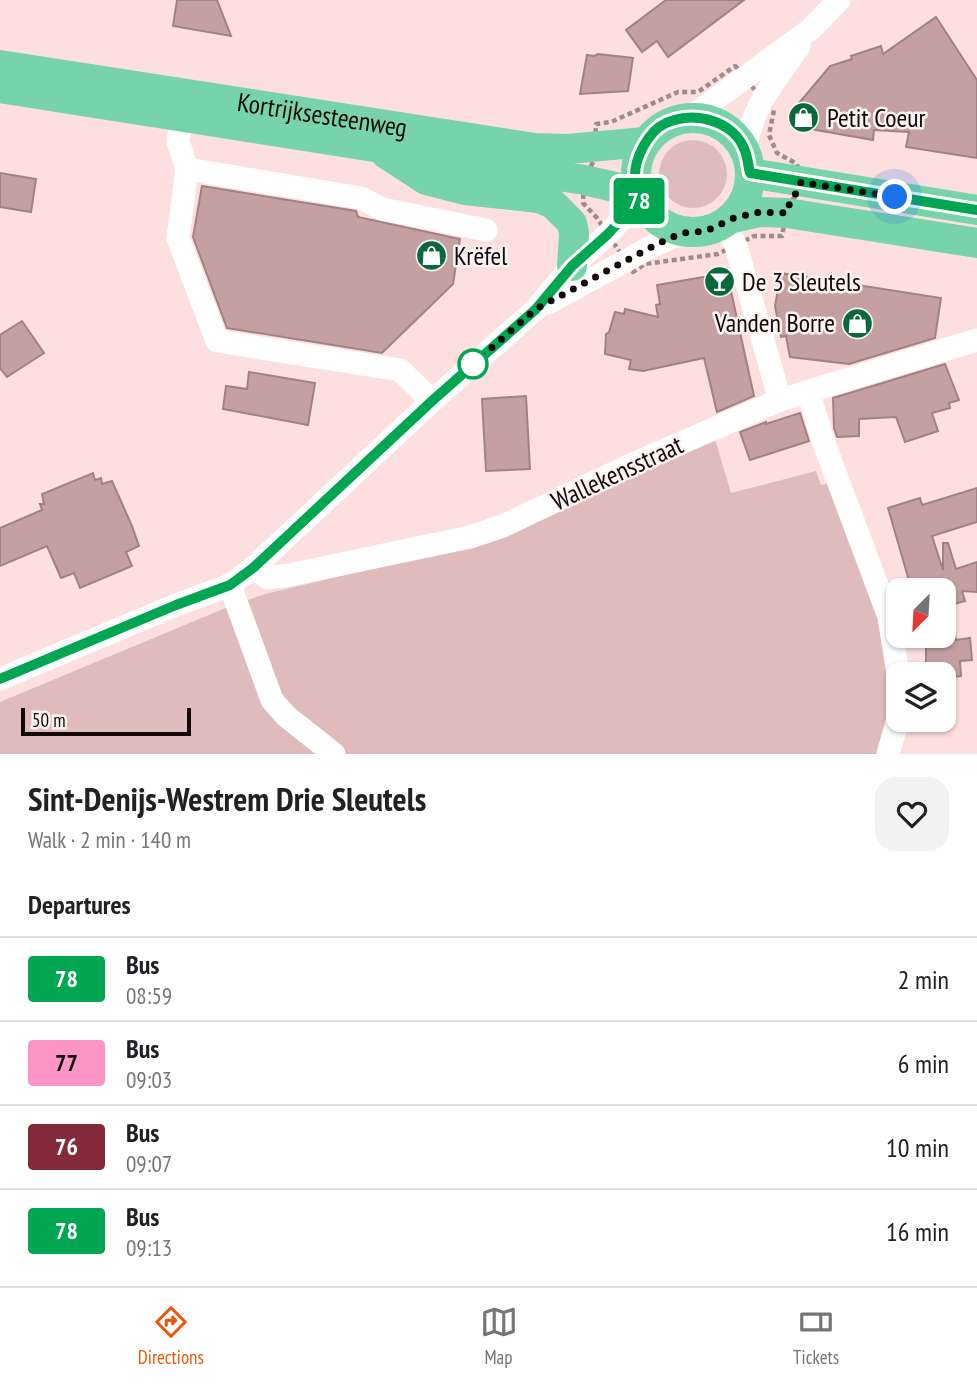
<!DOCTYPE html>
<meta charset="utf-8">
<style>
:root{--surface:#fff;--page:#f2f2f2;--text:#202124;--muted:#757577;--line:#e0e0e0;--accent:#ea580c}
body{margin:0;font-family:"PT Sans Narrow",sans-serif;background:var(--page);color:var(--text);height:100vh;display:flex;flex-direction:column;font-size:26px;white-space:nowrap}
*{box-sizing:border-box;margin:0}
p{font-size:23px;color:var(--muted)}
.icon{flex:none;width:38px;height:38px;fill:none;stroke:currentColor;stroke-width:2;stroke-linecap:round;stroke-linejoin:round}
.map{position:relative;height:754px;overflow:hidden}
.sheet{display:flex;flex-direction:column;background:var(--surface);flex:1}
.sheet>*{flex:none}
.badge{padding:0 14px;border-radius:5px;font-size:24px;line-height:46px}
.needle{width:46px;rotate:204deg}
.tools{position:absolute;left:886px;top:578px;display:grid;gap:14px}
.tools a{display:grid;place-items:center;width:70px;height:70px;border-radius:14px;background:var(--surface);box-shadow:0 2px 5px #0004;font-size:35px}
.scale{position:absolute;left:21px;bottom:18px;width:170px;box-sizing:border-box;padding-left:7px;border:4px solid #130808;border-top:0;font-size:19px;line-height:24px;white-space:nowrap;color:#130808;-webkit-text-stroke:5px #fbf3f3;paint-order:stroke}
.you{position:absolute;width:35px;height:35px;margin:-18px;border:5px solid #fff;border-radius:50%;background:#1a73e8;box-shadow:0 0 0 10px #1a73e833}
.map>.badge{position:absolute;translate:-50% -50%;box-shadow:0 0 0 4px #fff}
h2{padding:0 28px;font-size:26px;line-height:63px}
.round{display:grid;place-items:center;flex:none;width:74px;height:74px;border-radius:21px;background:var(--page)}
.headline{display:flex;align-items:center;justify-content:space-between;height:119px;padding:0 28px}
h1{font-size:33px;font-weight:800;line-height:52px}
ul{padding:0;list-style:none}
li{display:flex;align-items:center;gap:21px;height:84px;padding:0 28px;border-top:2px solid var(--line)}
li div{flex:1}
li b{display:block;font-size:26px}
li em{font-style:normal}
li .badge{min-width:77px;font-weight:700;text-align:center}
.menu{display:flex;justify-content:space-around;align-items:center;height:98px;border-top:2px solid var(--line);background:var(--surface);font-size:19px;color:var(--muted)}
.menu a{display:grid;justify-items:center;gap:4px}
.menu .active{color:var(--accent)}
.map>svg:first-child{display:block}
.green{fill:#dfbbbc}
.building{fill:#c4a0a1;stroke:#a38182;stroke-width:2}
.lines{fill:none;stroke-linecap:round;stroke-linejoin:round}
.path{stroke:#a18a8a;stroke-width:4.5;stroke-dasharray:5 3.5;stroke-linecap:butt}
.minor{stroke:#fff;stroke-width:23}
.major{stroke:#77d3a8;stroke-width:30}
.line-casing{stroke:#fff;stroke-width:16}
.line{stroke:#00a651;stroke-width:10}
.walk{stroke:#130808;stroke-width:7;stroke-dasharray:0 12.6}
.stop-dot{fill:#fff;stroke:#00a651;stroke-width:3.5}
.labels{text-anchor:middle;stroke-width:5;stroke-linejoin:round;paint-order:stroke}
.street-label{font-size:26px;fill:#130808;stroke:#fbf3f3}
.poi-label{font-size:26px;fill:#130808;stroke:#fbf3f3;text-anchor:start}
</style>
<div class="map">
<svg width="977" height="754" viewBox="0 0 977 754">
<rect width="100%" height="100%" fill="#fedfe0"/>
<g class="green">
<circle cx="693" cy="174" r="34"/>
<path d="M715,439L731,493L816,471L821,485L831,483L882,625L891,704L877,754H0V702L228,607L265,594L464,547Z"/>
</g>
<g class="building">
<path d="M177,0H217L231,36L173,26Z"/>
<path d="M666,0H744L668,57L657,41L642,52L626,30Z"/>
<path d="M936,17L977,80V158L906,147L909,132L874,130L873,140L805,128L792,119L794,109L830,66L852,59L851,56L881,46L883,54Z"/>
<path d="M598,54L633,58L628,91L580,94L587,55L594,56Z"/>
<path d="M0,173L36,179L31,212L0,207Z"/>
<path d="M202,186L356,211L358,217L460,239L453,284L382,353L227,328L193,237Z"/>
<path d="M727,273L754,396L717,412L704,358L643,371L629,369L631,360L605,354L606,334L609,332L615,312L624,314L625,309L658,317L656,305L660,304L657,285Z"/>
<path d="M781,273L941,298L935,338L849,364L790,357L786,336L781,337L775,306Z"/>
<path d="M22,321L44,353L7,377L0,368V335Z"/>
<path d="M945,364L959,400L949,403L950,408L932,413L938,431L905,442L896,417L859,419V436L837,437L834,428L833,398Z"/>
<path d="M249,372L315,383L308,425L223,409L226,386L247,389Z"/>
<path d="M526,396L530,469L486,471L482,399Z"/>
<path d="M800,413L809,441L750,460L740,432L766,422V424Z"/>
<path d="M93,473L95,480L101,478L102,484L112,481L132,526L139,546L126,552L132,566L80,588L74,573L61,578L47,546L0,566V528L42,510L40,504H44L42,494Z"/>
<path d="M977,488V522L932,536L943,570V543H948L956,569L977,562V592L962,591L965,601L943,607V590H903L902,586L910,584L888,508L920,498L922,505Z"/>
<path d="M926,635H955L956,640L970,638L972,660L960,661L961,676L943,678V674H926Z"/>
</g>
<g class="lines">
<path class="path" d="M735,66C752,80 755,98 774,110L769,135L777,153L797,164L801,182L797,195L788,204L782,236H754L718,254L645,264L633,272L597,218L583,203L584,180L594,160L596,124L611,122L678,92H698Z"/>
<g class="minor">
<path d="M182,117L178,141L187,169L178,238L217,341L400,370L432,401"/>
<path d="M691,117L811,29L839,0"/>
<path d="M745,150C752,106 775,81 799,46"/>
<path d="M187,169L361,198L382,209L486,230"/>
<path d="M724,224L736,246L780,400"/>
<path d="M548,303L651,247L682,233"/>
<path d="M808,392L825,446L889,617L898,674"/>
<path d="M253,568L268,578L289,575L470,537L503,526L635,463L780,400L977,340"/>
<path d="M230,585L272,700L286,716L334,754"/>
<path d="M0,679L176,605L230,585L253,568L432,401L536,309L572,266L608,234L640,199"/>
<path d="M888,754L898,719"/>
</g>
<g class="major">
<path id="s1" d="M0,65L535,148L568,149L645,142"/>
<path d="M0,88L584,180L637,192"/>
<circle cx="693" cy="175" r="57"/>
<path d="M386,154L426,180L465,190L539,198L553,204L572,223L574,233L572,266"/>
<path d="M750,173L977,210"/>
<path d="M734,218L760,212L787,213L977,243"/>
</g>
</g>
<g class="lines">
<defs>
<path id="line" d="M0,679L176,605L230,585L253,568L432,401L536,309L572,266L608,234L640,199C638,193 635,185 635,178C634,159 648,131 666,123C694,110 735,121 745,151C748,158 748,166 750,173L977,210"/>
</defs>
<use href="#line" class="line-casing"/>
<use href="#line" class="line"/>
<path class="walk" d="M473,364L536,309L657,244L682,233L706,231L734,218L760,212L787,213C788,201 798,194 801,182L895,197"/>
</g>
<defs>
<symbol id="shop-disc" viewBox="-11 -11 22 22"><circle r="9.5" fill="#08693d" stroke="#fbf3f3"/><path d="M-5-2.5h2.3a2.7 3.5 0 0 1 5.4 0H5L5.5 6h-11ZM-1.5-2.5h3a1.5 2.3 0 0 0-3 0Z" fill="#fff"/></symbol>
<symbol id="bar-disc" viewBox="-11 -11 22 22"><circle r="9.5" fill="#08693d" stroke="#fbf3f3"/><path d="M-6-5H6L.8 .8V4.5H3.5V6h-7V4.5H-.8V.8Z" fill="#fff"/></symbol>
</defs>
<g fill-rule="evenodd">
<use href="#shop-disc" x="786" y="100" width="35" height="35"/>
<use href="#shop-disc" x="414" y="238" width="35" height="35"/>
<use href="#bar-disc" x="702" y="264" width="35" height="35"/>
<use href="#shop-disc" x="840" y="306" width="35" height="35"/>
</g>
<circle class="stop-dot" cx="473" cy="364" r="14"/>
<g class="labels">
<g class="street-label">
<text dy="9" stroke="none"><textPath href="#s1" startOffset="326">Kortrijksesteenweg</textPath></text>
<text transform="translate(617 473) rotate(-25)" y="9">Wallekensstraat</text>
</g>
<g class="poi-label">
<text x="827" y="127">Petit Coeur</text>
<text x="454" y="265">Krëfel</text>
<text x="742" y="291">De 3 Sleutels</text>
<text x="835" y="332" text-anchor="end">Vanden Borre</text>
</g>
</g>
</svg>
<div class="tools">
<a><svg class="needle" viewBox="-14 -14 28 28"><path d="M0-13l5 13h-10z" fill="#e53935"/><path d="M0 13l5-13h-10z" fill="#757577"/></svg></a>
<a><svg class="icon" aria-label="layers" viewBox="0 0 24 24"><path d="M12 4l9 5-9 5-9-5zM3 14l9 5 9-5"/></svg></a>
</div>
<div class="scale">50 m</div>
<div class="you" style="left:895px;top:197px"></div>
<b class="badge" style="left:639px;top:201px;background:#00a651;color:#fff">78</b>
</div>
<section class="sheet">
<div class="headline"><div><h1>Sint-Denijs-Westrem Drie Sleutels</h1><p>Walk · 2 min · 140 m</p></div><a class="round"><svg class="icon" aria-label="heart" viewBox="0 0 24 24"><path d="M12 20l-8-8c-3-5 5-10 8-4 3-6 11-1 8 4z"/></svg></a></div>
<h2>Departures</h2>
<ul>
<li><span class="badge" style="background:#00a651;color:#fff">78</span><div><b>Bus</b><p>08:59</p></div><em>2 min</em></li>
<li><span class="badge" style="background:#fc95c5;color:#111">77</span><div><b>Bus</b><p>09:03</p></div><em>6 min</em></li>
<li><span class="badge" style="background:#822a3a;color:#fff">76</span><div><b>Bus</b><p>09:07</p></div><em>10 min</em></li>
<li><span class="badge" style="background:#00a651;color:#fff">78</span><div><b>Bus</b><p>09:13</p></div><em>16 min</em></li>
</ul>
</section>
<nav class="menu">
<a class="active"><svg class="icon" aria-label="directions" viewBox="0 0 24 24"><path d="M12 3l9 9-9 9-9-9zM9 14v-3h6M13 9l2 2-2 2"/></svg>Directions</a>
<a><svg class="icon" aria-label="map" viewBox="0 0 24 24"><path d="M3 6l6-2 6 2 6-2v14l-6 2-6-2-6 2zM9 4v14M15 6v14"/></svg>Map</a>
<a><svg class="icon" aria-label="tickets" viewBox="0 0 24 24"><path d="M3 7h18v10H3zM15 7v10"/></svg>Tickets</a>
</nav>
